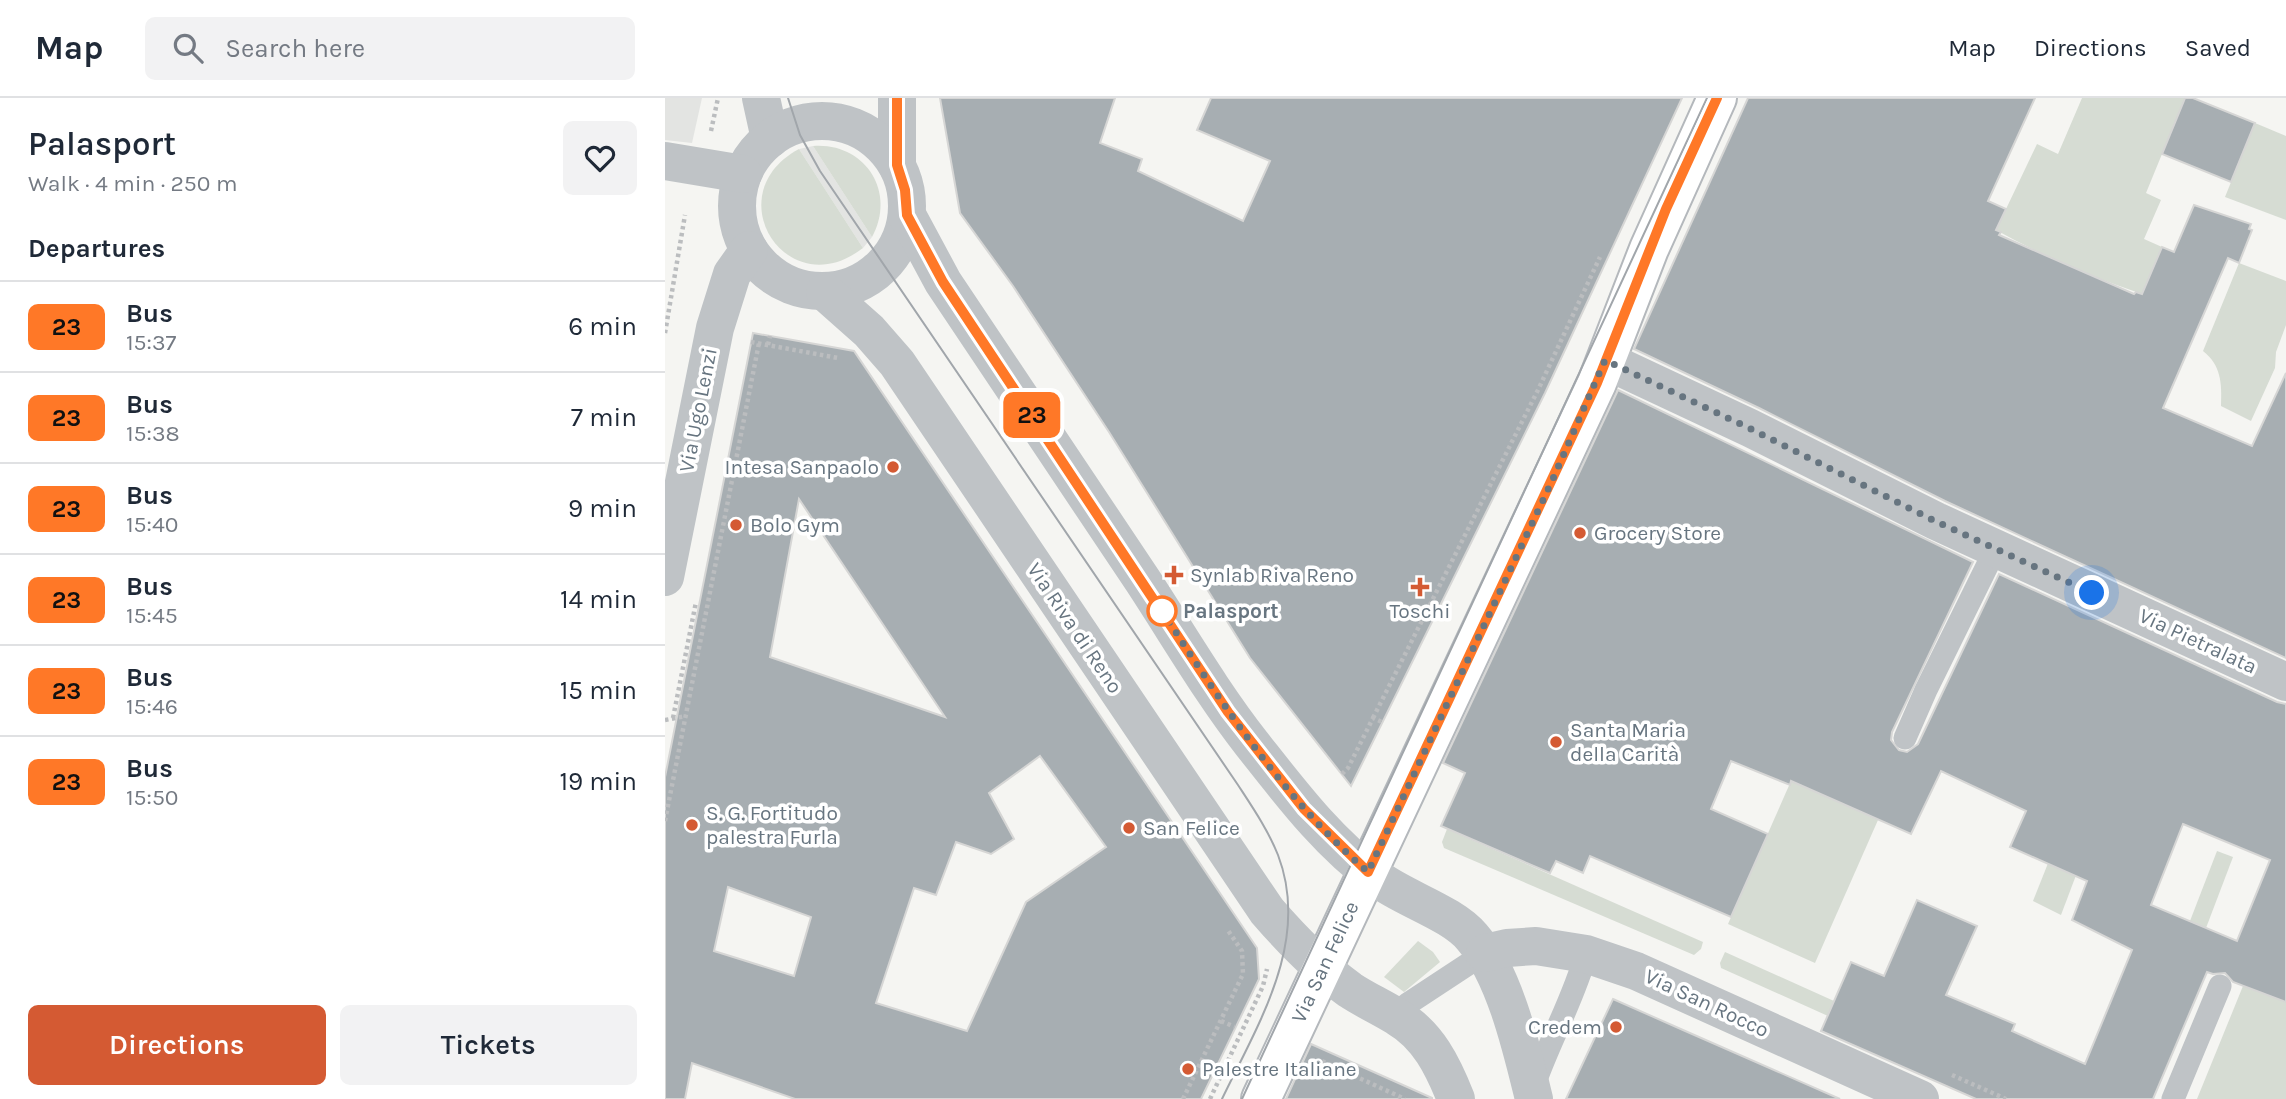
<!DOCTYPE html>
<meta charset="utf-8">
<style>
:root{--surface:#fff;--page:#f2f2f3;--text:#1f2937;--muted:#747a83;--line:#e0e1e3;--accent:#d45a33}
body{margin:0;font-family:Karla,sans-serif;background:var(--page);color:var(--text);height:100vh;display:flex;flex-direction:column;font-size:26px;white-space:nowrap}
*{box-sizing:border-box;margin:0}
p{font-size:23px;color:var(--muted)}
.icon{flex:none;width:38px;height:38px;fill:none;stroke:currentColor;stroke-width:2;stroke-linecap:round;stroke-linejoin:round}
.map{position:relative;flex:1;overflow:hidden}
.panel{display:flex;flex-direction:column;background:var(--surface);width:665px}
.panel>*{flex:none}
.badge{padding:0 14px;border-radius:10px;font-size:24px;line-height:46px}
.you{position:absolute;width:35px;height:35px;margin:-18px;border:5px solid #fff;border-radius:50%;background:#1a73e8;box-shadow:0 0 0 10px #1a73e833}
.map>.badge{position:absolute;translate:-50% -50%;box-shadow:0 0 0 4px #fff}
h2{padding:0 28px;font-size:26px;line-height:63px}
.round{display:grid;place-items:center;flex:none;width:74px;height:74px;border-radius:10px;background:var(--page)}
.headline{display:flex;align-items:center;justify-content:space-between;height:119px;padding:0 28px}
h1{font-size:33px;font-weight:600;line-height:52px}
.cta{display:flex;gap:14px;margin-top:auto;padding:14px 28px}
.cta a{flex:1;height:80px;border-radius:10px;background:var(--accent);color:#fff;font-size:28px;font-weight:600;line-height:80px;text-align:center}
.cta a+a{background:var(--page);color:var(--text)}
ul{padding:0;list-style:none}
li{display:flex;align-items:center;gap:21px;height:91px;padding:0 28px;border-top:2px solid var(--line)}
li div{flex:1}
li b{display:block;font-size:26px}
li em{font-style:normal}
li .badge{min-width:77px;font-weight:700;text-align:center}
header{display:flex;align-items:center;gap:42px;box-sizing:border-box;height:98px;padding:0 35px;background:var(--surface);border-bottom:2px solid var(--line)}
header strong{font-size:33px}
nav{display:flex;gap:38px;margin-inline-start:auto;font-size:24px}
.search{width:490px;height:63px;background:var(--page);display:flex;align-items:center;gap:18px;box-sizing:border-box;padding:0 24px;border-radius:10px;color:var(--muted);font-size:26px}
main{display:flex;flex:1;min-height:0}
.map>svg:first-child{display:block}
.built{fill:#e3e4e2}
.green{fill:#d6dcd3}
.building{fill:#a7aeb2;stroke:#d6d6d5;stroke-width:2;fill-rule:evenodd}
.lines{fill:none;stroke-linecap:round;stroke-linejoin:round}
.secondary-casing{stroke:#b4b8bc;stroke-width:42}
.path{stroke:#bbbdbf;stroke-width:4.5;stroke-dasharray:3.5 3.5;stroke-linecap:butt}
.lane{stroke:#bfc3c6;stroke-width:23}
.street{stroke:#bfc3c6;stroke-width:38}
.secondary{stroke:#fff;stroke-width:38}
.tram{stroke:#a1a6ab;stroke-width:2}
.line-casing{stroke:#fff;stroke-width:16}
.line{stroke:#ff7827;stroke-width:10}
.walk{stroke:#677580;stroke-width:7;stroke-dasharray:0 12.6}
.poi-dot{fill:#d45a33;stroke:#fff;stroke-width:2.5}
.stop-dot{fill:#fff;stroke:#ff7827;stroke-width:3.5}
.labels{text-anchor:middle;stroke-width:7;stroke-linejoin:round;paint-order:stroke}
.street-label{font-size:21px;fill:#677580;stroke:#fff}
.poi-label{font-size:21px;fill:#677580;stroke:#fff;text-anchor:start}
.stop-label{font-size:21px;font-weight:bold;fill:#677580;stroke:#fff;text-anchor:start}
</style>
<header>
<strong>Map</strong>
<div class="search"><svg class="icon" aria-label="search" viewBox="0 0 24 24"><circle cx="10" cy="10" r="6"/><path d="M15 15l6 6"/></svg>Search here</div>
<nav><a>Map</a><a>Directions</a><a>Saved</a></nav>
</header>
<main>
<section class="panel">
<div class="headline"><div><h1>Palasport</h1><p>Walk · 4 min · 250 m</p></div><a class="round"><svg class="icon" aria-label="heart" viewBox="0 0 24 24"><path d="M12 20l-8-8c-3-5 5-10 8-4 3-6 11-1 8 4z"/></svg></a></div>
<h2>Departures</h2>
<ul>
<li><span class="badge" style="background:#ff7827;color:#111">23</span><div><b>Bus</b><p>15:37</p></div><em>6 min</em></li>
<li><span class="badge" style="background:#ff7827;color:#111">23</span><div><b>Bus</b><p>15:38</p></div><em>7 min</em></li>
<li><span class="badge" style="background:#ff7827;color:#111">23</span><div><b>Bus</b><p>15:40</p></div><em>9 min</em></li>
<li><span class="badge" style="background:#ff7827;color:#111">23</span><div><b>Bus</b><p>15:45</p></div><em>14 min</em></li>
<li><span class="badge" style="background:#ff7827;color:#111">23</span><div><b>Bus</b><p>15:46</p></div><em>15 min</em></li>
<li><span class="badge" style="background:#ff7827;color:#111">23</span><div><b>Bus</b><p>15:50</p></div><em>19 min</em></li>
</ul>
<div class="cta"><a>Directions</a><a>Tickets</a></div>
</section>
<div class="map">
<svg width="1621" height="1001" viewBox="0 0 1621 1001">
<rect width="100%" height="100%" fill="#f5f5f2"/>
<g class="built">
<path d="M0,0H37L27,45L0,42Z"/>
<path d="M148,48L207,139L198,150L134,51Z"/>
</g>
<g class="green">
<path d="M1417,0H1520L1481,95L1496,102L1479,141L1497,149L1477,196C1426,179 1378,158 1331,132L1372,46L1393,56Z"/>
<path d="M1590,25L1621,38V122L1560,99Z"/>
<path d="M148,48C199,44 232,93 207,139Z"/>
<path d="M134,51L198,150C122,209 50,96 134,51Z"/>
<path d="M1574,165L1621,183V227L1611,254L1610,270L1586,323L1556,308C1557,285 1556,267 1538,253Z"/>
<path d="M1126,683L1213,722L1150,865L1063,826Z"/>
<path d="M1403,715L1430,727L1396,817L1368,803Z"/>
<path d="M782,731L1038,844L1036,851L1029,857L779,750L777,744Z"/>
<path d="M1552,753L1568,759L1541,830L1525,823Z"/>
<path d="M753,843L768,854L775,864L739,894L719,879Z"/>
<path d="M1060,854L1169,903L1163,918L1056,870L1055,865Z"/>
<path d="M1578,888L1621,902V1001H1532Z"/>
</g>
<g class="building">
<path d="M275,0H450L435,45L477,61L473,73L578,123L605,63L532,32L546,0H1017L880,295L686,688L585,560L444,334L348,188L295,115Z"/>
<path d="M1083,0H1370L1323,103L1341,111L1331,132L1336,134L1334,137L1469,196L1471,194L1477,196L1497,149L1509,154L1529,107L1586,126L1584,131L1587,132L1574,165L1563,160L1498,310L1587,348L1621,275V560L1280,403L1094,310L969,251Z"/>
<path d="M1520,0H1528L1590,25L1566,84L1497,56Z"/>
<path d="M88,235L189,253L592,850L594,881L536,1001H130L27,965L20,1001H0V679ZM134,401L280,619L105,559ZM375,658L441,749L361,804L302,933L211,905L249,790L271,797L291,744L326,756L349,741L324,695ZM63,789L146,819L129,878L49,853Z"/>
<path d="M953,292L1308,464L1227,634L1226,642L1234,652L1242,654L1253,646L1334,476L1612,604L1621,606V904L1568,884L1560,875L1548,876L1542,874L1488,1001H1311L1156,933L1186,864L1219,878L1252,802L1312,828L1281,897L1350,926L1347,933L1420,966L1467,852L1407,822L1422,783L1345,749L1361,713L1276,673L1246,736L1126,683L1125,687L1066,663L1046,711L1103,736L1066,819L925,758L918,775L891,763L885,775L776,728L800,675L778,665ZM1518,726L1605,762L1572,843L1486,807Z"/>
<path d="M948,901L1018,932L1175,1001H901Z"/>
<path d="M646,946L767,1000V1001H621Z"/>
</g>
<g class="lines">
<defs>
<path id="secondary" d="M596,1001L932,285L984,151L1052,0"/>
</defs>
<use href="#secondary" class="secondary-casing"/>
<g class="path">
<path d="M46,33L53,0"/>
<path d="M0,235L20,117"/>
<path d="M86,244L173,260"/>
<path d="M103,247L105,238"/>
<path d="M8,620L31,504"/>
<path d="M708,620L873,292L935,159"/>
<path d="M0,622L21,618"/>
<path d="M677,676L683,670L708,620L717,624"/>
<path d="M0,723L94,245"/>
<path d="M556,923L570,929"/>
<path d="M657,963L740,1001"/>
<path d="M1287,977L1341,1001"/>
<path d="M518,1001L578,876L577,853L562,831"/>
<path d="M545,1001L598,888L602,871"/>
</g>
<g class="lane">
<path d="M1240,640L1261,592L1331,450"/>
<path d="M729,917L744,905L820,855"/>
<path d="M868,990C883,945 908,903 921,856"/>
<path d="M1508,1001L1555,888"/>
</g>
<g class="street">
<path d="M96,0L105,41"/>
<path d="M232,0V67"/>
<circle cx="157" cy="108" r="85"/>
<path d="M0,63L78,76"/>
<path d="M242,117L278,184C344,284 412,383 478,483C514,538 547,595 587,646C625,694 663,745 713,781C740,801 787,815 807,839C840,877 857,952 869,1001"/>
<path d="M160,194L204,233L232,265L602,813C627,842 653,869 685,892C700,902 716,909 732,919C763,937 778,968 791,1001"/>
<path d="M940,262L1085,330L1271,423L1621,584"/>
<path d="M0,479L50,230L67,176L84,152"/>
<path d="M820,855L842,850L871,848L921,856L971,873L1255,1001"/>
</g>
<use href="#secondary" class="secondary"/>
<g class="tram">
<path d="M123,0L135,37L155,73L573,687C588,710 603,732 613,757C646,843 593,926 557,1001"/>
<path d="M577,1001L1042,0"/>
</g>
</g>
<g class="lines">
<defs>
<path id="line" d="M232,0V67L240,92L242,117L278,184L563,614L639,711L703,774L932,285L1001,111L1052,0"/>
</defs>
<use href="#line" class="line-casing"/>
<use href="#line" class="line"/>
<path class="walk" d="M497,513L494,508C555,603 617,699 703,774L887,383L940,262L1084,330L1270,423L1427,495"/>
</g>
<g class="poi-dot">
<circle cx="228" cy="369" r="7"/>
<circle cx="71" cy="427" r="7"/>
<circle cx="915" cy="435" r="7"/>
<path d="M505.5 466.5h7v7h7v7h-7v7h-7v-7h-7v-7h7z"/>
<path d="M751.5 478.5h7v7h7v7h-7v7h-7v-7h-7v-7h7z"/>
<circle cx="891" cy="644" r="7"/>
<circle cx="27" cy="727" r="7"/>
<circle cx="464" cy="730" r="7"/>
<circle cx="951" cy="929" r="7"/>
<circle cx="523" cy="971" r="7"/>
</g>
<circle class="stop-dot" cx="497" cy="513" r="14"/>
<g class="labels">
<g class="street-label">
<text transform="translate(33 312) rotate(-79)" y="7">Via Ugo Lenzi</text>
<text transform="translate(410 530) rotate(56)" y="7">Via Riva di Reno</text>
<text transform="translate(1533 543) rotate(25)" y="7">Via Pietralata</text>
<text transform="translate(660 864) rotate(-65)" y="7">Via San Felice</text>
<text transform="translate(1042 905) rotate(25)" y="7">Via San Rocco</text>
</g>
<g class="poi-label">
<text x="214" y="376" text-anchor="end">Intesa Sanpaolo</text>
<text x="85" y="434">Bolo Gym</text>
<text x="929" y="442">Grocery Store</text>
<text x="525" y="484">Synlab Riva Reno</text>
<text x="755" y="520" text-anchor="middle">Toschi</text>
<text x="905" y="639">Santa Maria<tspan x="905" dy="24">della Carità</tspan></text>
<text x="41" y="722">S. G. Fortitudo<tspan x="41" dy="24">palestra Furla</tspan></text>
<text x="478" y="737">San Felice</text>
<text x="937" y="936" text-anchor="end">Credem</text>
<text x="537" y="978">Palestre Italiane</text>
</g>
<g class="stop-label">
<text x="518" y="520">Palasport</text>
</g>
</g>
</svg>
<div class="you" style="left:1427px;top:495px"></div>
<b class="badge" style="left:367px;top:317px;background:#ff7827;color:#111">23</b>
</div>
</main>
